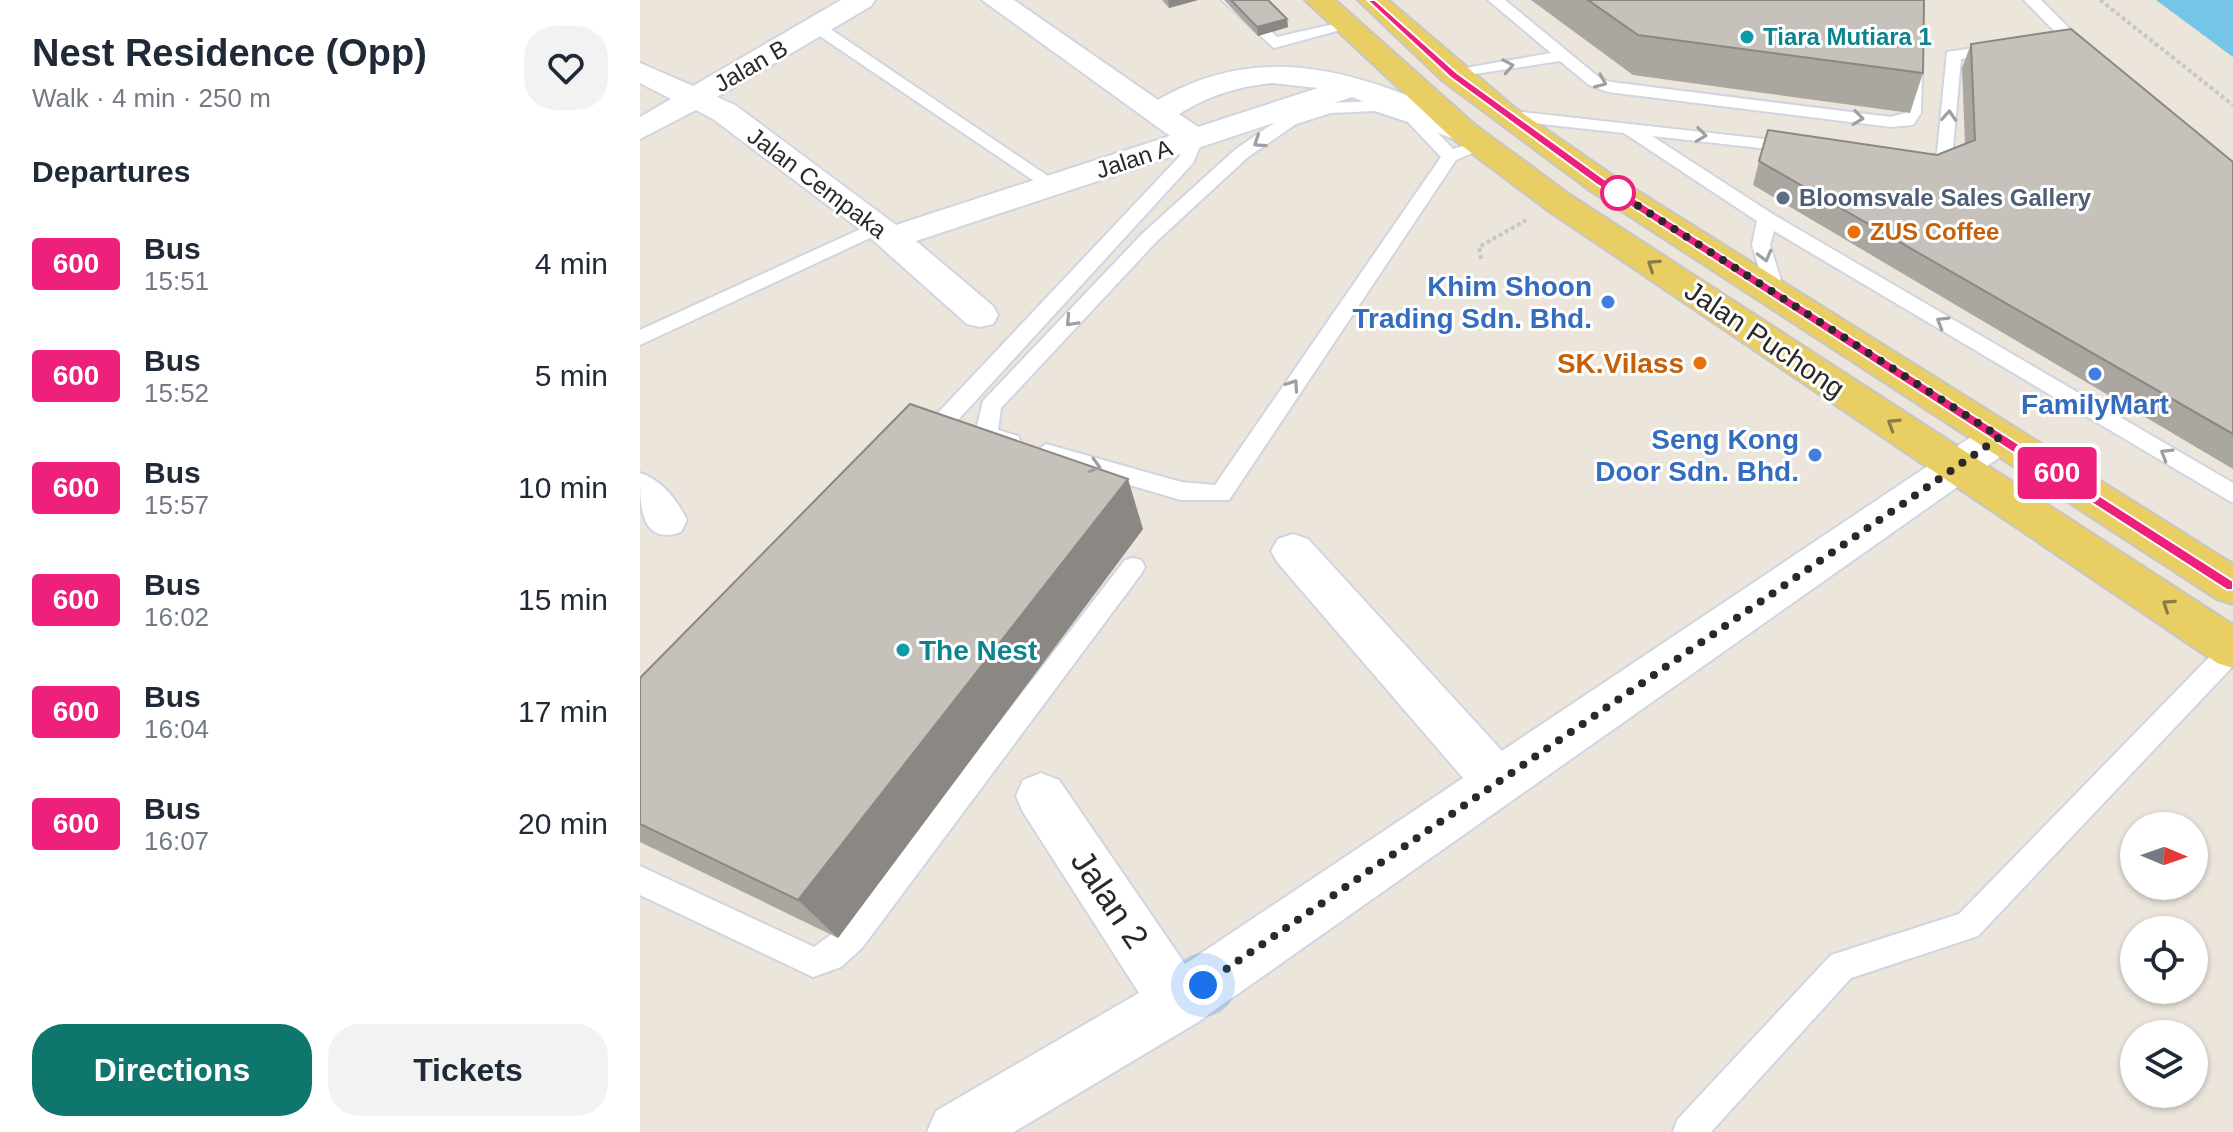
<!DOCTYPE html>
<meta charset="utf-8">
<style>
:root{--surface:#fff;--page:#f2f2f3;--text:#1f2937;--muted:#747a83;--accent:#0f766e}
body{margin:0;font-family:Arial,sans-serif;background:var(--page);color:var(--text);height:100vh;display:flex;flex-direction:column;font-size:30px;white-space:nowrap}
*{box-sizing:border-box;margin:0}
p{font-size:26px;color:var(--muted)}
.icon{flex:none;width:44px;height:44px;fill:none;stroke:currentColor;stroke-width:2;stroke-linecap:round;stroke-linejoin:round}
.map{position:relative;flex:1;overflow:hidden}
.side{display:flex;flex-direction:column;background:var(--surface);width:640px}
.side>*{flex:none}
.badge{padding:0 16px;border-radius:6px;font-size:28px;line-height:52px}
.needle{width:52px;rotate:92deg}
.fabs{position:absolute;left:1480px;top:812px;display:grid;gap:16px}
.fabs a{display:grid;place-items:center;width:88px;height:88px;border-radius:50%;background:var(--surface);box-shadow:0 2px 6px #0004;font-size:40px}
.you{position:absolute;width:40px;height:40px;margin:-20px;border:6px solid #fff;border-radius:50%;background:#1a73e8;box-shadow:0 0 0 12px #1a73e833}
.map>.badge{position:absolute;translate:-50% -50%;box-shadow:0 0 0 4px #fff}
h2{padding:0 32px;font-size:30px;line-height:72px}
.round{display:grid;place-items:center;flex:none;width:84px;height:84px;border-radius:32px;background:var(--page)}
.overview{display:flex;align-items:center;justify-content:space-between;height:136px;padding:0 32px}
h1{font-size:38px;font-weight:700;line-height:60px}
.cta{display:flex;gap:16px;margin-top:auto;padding:16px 32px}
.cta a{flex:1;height:92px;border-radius:32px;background:var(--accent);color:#fff;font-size:32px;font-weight:700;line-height:92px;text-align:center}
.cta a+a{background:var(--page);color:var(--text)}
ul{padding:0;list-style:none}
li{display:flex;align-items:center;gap:24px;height:112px;padding:0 32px}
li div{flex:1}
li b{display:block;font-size:30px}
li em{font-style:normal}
li .badge{min-width:88px;font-weight:700;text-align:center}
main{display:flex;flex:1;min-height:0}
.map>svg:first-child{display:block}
.water{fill:#74c5e7}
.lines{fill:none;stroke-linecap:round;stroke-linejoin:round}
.lane-casing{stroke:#d1d4e1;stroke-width:4}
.street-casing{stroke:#d1d4e1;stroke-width:4}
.primary-casing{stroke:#c7c7c7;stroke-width:4}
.path{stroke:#c7c7c7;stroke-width:4;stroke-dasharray:4 3;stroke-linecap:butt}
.lane{fill:#fff;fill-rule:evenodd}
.street{fill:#fff;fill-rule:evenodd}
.primary{fill:#e8ce63;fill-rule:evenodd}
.wall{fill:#aaa7a1}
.shaded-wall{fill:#8b8883}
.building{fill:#c6c2bb;stroke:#8b8883;stroke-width:2}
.oneway{stroke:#9f9f9f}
.oneway2{stroke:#887c46}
.line{fill:#ed207b;stroke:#fff;stroke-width:2}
.walk{stroke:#292929;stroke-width:8;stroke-dasharray:0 14.4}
.culture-dot{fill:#0f9aa8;stroke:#fff;stroke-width:3}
.stop-dot{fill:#fff;stroke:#ed207b;stroke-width:4}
.service-dot{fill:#5c6f8a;stroke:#fff;stroke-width:3}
.food-dot{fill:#e8710a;stroke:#fff;stroke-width:3}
.shop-dot{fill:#3f7fe0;stroke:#fff;stroke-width:3}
.labels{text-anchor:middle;stroke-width:6;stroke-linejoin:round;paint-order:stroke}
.far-culture-label{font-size:24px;font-weight:bold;fill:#0d838f;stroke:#fff;text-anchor:start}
.far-street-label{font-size:24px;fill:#292929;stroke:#fff}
.far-service-label{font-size:24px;font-weight:bold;fill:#4e5e75;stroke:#fff;text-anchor:start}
.far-food-label{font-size:24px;font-weight:bold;fill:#c56008;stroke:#fff;text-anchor:start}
.shop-label{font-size:28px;font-weight:bold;fill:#366cbe;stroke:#fff;text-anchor:end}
.street-label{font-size:28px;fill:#292929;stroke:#fff}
.food-label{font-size:28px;font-weight:bold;fill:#c56008;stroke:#fff;text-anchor:end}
.culture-label{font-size:28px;font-weight:bold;fill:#0d838f;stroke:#fff;text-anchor:start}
.near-street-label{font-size:34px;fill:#292929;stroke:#fff}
</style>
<main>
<section class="side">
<div class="overview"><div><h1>Nest Residence (Opp)</h1><p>Walk · 4 min · 250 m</p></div><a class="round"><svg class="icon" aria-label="heart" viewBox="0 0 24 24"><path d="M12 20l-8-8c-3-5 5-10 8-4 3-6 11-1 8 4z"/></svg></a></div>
<h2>Departures</h2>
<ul>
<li><span class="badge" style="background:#ed207b;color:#fff">600</span><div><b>Bus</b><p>15:51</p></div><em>4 min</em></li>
<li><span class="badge" style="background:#ed207b;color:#fff">600</span><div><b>Bus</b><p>15:52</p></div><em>5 min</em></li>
<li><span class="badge" style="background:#ed207b;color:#fff">600</span><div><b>Bus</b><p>15:57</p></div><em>10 min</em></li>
<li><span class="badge" style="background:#ed207b;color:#fff">600</span><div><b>Bus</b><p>16:02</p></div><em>15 min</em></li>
<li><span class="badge" style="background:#ed207b;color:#fff">600</span><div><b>Bus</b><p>16:04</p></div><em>17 min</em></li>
<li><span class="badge" style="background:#ed207b;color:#fff">600</span><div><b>Bus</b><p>16:07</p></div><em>20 min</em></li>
</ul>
<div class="cta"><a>Directions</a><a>Tickets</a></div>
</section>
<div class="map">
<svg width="1593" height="1132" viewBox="0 0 1593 1132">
<rect width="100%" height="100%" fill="#ebe5dc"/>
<path class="water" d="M1517,0H1593V57L1516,0Z"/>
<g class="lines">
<defs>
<g id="lane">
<path d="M582,0H599L637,37L707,21L715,26L634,48Z"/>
<path d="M848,0H865L961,79L971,82L1251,117L1265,113L1266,69L1274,64L1282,69L1281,113L1273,125L1251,127L968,92L949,85L920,61L808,78V72L814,70L911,53Z"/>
<path d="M1384,0H1401L1450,49V55H1438Z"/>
<path d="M177,22L183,24L421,185L418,189H406L171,30L169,27Z"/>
<path d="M1359,44L1367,49L1365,52L1321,59L1312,159L1290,169L1273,166V158H1287L1297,153L1307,52Z"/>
<path d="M736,101L780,114L813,149L842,140L851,145L816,160L589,500H541L398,458L395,452L406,444L541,482L575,485L801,157L768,122L735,111L691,113L656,124L608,157L517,241L361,408L358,430L378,436L381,442L378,448L370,450L338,440L335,434L343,401L503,233L596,149L644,116L690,103Z"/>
<path d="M864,110L1161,143L1164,147L1155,152L1012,136L1134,215L1593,483V503L1134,231L1130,245L1145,293L1135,299L1128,298L1112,245L1117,221L984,133L858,119V111Z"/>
<path d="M554,134L563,139L553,163L295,445H279L276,439L279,433L539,157L545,139Z"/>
<path d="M238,221L247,227L245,231L0,345V330Z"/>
<path d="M493,558L501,560L505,567L501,574L222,948L201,967L173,977L0,895V866L174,947L200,928L485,560Z"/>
<path d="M1593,638V666L1338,936L1211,978L1071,1132H1033L1037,1120L1191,955L1319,914L1584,642Z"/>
</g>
<g id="street">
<path d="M201,0H235L231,6L77,97L95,105L256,225L530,136L342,0H374L518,100C627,36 730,76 835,125L840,132L835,139H813L712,97L276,241L353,306L358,315L353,324L340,327L327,324L226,234L73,119L56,110L0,139V117L31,99L0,83V63L53,86ZM632,83L678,88L558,127L539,114C570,95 596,87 632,83Z"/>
<path d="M1360,422L1374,427L1380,437L1374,447L558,1022L374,1132H287L296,1111L499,993L383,812L376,796L383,780L401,773L419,780L545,964L823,778L638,563L631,551L638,539L653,534L668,539L862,751L1346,427Z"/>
<path d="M0,473C22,480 37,500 47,520L41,532C0,546 0,505 0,473Z"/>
</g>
<g id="primary">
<path d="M665,0H695L835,125L930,195L1593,625V668L1577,663L906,209L813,139Z"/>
<path d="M718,0H748L875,108L972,175L1593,564V604L1577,599L948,189L803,81Z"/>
</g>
</defs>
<use href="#lane" class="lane-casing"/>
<use href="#street" class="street-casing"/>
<use href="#primary" class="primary-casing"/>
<g class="path">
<path d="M1460,0L1593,105"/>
<path d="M841,259L839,247L886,220"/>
</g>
<use href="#lane" class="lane"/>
<use href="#street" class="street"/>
<use href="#primary" class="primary"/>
</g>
<g class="wall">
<path d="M522,0H558L529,8Z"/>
<path d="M584,0H628L647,19L648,27L618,36Z"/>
<path d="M891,0H1284L1283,73L1270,113L993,75Z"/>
<path d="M1331,44L1593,162V469L1113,185L1119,161L1297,155L1325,144L1322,68Z"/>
<path d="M503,529L198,938L0,842V678Z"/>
</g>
<g class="shaded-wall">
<path d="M528,0H558L529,8Z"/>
<path d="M647,19L648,27L618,36L617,27Z"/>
<path d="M488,479L503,529L198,938L158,900Z"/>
</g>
<g class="building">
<path d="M591,0H628L647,19L617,27Z"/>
<path d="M948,0H1284L1283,73L998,35Z"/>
<path d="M1431,29L1593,162V434L1119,161L1128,130L1297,155L1335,140L1331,44Z"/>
<path d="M270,404L488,479L158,900L0,824V678Z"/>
</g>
<defs><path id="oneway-chevron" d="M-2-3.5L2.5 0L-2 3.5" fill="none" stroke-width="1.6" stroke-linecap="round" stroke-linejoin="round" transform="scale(2)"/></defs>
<g class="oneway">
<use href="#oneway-chevron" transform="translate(868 66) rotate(-10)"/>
<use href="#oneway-chevron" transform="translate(961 82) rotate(23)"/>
<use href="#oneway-chevron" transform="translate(1309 116) rotate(-86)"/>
<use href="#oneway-chevron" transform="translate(1218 118) rotate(7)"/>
<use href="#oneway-chevron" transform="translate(1061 135) rotate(7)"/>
<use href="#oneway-chevron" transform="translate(619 142) rotate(146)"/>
<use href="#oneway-chevron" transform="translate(1125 256) rotate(75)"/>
<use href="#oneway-chevron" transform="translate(431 321) rotate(133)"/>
<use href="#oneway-chevron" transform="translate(1302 322) rotate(-149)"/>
<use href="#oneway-chevron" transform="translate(653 385) rotate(-56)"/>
<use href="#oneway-chevron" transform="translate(1526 454) rotate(-149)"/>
<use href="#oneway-chevron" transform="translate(455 466) rotate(16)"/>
</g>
<g class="oneway2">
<use href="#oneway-chevron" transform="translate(1013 265) rotate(-146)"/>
<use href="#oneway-chevron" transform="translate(1253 424) rotate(-148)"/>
<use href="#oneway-chevron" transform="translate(1528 605) rotate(-146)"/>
</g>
<path class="line" d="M727,0H735L817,73L964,179L1593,581V590H1587L956,184L810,77Z"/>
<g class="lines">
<path class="walk" d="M563,985L1360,437L978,193"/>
</g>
<g class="culture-dot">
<circle cx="1107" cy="37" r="8"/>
<circle cx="263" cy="650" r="8"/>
</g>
<circle class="stop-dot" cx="978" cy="193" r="16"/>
<circle class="service-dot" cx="1143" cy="198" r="8"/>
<g class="food-dot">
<circle cx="1214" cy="232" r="8"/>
<circle cx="1060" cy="363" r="8"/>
</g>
<g class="shop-dot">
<circle cx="968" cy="302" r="8"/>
<circle cx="1455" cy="374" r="8"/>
<circle cx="1175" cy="455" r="8"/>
</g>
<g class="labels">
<g class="far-culture-label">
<text x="1123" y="45">Tiara Mutiara 1</text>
</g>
<g class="far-street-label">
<text transform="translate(111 66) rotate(-30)" y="8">Jalan B</text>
<text transform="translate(494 159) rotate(-18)" y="8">Jalan A</text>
<text transform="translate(177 183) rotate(37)" y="8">Jalan Cempaka</text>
</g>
<g class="far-service-label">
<text x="1159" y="206">Bloomsvale Sales Gallery</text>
</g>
<g class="far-food-label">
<text x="1230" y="240">ZUS Coffee</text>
</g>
<g class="shop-label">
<text x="952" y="296">Khim Shoon<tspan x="952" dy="32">Trading Sdn. Bhd.</tspan></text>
<text x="1455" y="414" text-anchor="middle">FamilyMart</text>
<text x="1159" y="449">Seng Kong<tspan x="1159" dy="32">Door Sdn. Bhd.</tspan></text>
</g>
<g class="street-label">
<text transform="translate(1125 339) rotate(34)" y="10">Jalan Puchong</text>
</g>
<g class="food-label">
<text x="1044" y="373">SK.Vilass</text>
</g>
<g class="culture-label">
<text x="279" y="660">The Nest</text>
</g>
<g class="near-street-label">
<text transform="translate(470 899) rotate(56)" y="12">Jalan 2</text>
</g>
</g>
</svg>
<div class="fabs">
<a><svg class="needle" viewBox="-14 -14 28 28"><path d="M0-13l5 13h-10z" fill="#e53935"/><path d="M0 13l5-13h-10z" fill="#747a83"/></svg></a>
<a><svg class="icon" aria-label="locate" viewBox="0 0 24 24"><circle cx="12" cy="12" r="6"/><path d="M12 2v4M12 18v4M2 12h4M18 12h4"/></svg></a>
<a><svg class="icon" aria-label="layers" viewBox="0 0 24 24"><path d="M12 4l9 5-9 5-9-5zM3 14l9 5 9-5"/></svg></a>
</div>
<div class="you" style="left:563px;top:985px"></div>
<b class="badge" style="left:1417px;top:473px;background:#ed207b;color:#fff">600</b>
</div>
</main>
